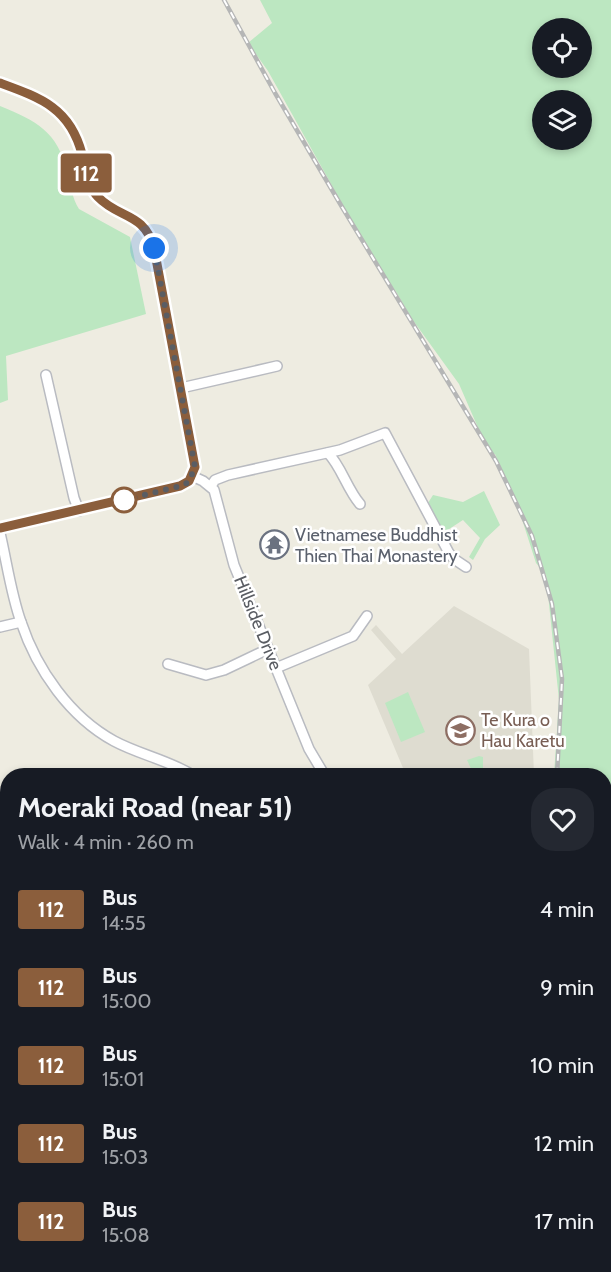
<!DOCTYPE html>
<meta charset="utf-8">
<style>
:root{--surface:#171b24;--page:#242831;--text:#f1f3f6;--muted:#9ea1a6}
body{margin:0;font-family:Cabin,sans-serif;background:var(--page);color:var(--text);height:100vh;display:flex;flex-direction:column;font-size:22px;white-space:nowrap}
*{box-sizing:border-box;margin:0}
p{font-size:20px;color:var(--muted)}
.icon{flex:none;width:33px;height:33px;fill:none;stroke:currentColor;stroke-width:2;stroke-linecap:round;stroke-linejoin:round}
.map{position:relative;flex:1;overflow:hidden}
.panel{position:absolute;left:0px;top:768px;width:612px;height:504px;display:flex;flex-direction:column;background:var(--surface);border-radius:24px 24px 0 0;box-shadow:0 3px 9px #0003}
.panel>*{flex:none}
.badge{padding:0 12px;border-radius:4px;font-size:21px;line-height:39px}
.buttons{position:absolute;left:532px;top:18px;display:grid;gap:12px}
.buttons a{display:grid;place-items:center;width:60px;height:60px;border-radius:50%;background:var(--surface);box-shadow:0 3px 9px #0003;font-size:30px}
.you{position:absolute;width:30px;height:30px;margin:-15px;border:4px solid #fff;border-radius:50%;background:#1a73e8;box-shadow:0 0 0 9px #1a73e833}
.map>.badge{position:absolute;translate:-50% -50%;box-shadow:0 0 0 3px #fff}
.round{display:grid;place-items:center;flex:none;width:63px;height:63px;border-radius:24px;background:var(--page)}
.headline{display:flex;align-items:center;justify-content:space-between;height:102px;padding:0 18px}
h1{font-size:28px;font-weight:700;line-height:45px}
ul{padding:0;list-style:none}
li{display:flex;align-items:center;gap:18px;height:78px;padding:0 18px}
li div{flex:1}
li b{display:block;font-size:22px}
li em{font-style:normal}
li .badge{min-width:66px;font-weight:700;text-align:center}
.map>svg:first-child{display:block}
.education{fill:#dedcd0}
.green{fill:#bce7c1;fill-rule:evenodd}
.water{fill:#a0cbff}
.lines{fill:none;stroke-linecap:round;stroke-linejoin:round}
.stream{stroke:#a0cbff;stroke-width:2}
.minor-casing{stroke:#b9bbc1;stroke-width:12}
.major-casing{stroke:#f7db51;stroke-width:14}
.highway-casing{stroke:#efbe00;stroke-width:15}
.minor{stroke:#fff;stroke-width:9}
.major{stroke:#fffaa5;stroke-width:10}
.highway{stroke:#ffed87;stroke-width:12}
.rail-casing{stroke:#b5b6b6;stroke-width:4.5}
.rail{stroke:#fff;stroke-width:2;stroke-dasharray:7;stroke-linecap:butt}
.line-casing{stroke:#fff;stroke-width:14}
.line{stroke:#8b5e3c;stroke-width:9}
.walk{stroke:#5a5d63;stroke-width:6;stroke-dasharray:0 10.8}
.stop-dot{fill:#fff;stroke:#8b5e3c;stroke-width:3}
.labels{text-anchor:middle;stroke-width:5;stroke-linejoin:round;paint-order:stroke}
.worship-label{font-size:18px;fill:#5b616d;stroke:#fff;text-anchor:start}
.street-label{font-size:18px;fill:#5a5d63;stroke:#fff}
.education-label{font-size:18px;fill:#785e54;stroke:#fff;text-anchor:start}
</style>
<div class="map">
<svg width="611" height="1272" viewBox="0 0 611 1272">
<rect width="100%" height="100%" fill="#eeece1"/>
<path class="education" d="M454,606L529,649L534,775H406L368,685L396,659L371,630L376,625L402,654Z"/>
<g class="green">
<path d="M260,0H611V1272H471V1265L604,1264V776L554,775L559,700L546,575L536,563L519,510L495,454L489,453L459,384L412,319L395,290L389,288L268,71L248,43L272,23ZM543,28H582V68H543ZM543,100H582V140H543Z"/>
<path d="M0,106C37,121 57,131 68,173C71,185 72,199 79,209L130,237L146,314L6,356L8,400L0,403Z"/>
<path d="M484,491L500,525L485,539L473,560L469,557L480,538L463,520L443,533L428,503L433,495L463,502Z"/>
<path d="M408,692L425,732L401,742L385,703Z"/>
<path d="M479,756L483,757V775H474L467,760Z"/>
<path d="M0,834L8,848L7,1024L0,1017Z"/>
</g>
<g class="water">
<path d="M0,895L7,910V969L0,963Z"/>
<path d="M0,1050L8,1067V1264L19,1265L17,1272H0Z"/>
</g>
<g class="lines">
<path class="stream" d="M0,1055L8,1044"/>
<defs>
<g id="minor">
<path d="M0,83C41,98 70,108 82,154C86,169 87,185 98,197C119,219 144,212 154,248L195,467L189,481L180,486L0,528"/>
<path d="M46,375L74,498L79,511"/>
<path d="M181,388L277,366"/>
<path d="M328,453C341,466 347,489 360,504"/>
<path d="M192,476L203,481L214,490L234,565L309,749L325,776"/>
<path d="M211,486L215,480L228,475L340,450L385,433L449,553L454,559L466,567"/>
<path d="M0,533C7,563 11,594 21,622C37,670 70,717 114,741C140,755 169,760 194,776"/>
<path d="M0,627L21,622"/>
<path d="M168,664L206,675L224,670L268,649"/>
<path d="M276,668L353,636L367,616"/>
<path d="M604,966L611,967"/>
<path d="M331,1272L335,1264"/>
</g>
<path id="major" d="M154,1264L159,1272"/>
<g id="highway">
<path d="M0,800L8,810"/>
<path d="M65,1272L66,1264"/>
</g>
</defs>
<use href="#minor" class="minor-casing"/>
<use href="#major" class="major-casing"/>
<use href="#highway" class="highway-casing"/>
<use href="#minor" class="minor"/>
<use href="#major" class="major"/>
<use href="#highway" class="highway"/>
<defs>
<g id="rail">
<path d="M224,0L275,93L342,207L496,461L532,536L552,604L562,679L557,776"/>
<path d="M455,1272V1264"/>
</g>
</defs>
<use href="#rail" class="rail-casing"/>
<use href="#rail" class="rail"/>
</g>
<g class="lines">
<defs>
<path id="line" d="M0,83C41,98 70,108 82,154C86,169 87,185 98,197C119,219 144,212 154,248L195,467L189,481L180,486L0,528"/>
</defs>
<use href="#line" class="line-casing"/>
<use href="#line" class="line"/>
<path class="walk" d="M124,500L184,485L189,481L195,467L154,248"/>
</g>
<defs>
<symbol id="temple-ring" viewBox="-11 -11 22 22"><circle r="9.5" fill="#fff" stroke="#6b7280" stroke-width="1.5"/><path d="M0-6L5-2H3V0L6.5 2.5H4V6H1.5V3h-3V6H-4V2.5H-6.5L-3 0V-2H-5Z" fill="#6b7280"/></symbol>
<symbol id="school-ring" viewBox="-11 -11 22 22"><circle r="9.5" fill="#fff" stroke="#8d6e63" stroke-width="1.5"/><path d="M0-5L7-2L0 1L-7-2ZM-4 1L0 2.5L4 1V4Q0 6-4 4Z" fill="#8d6e63"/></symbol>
</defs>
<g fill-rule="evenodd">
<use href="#temple-ring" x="258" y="528" width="33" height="33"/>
<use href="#school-ring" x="444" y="714" width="33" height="33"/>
</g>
<circle class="stop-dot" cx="124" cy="500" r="12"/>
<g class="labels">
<g class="worship-label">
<text x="295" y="541">Vietnamese Buddhist<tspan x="295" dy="21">Thien Thai Monastery</tspan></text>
</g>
<g class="street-label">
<text transform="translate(258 623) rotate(68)" y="6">Hillside Drive</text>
</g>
<g class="education-label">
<text x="481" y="726">Te Kura o<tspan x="481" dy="21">Hau Karetu</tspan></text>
</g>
</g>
</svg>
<div class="buttons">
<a><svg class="icon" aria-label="locate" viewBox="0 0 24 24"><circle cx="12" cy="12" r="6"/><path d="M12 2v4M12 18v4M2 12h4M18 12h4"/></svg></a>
<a><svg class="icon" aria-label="layers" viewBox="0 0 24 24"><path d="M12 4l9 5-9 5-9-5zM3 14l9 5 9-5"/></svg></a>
</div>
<div class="you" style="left:154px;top:248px"></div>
<b class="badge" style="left:86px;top:173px;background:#8b5e3c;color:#fff">112</b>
<section class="panel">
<div class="headline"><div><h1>Moeraki Road (near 51)</h1><p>Walk · 4 min · 260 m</p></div><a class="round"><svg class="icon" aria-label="heart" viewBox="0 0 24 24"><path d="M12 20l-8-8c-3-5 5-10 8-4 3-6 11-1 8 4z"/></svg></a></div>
<ul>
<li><span class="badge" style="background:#8b5e3c;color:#fff">112</span><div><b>Bus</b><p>14:55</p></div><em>4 min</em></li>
<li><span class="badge" style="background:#8b5e3c;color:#fff">112</span><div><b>Bus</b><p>15:00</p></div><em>9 min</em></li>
<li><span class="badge" style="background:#8b5e3c;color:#fff">112</span><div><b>Bus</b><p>15:01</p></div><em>10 min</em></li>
<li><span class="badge" style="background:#8b5e3c;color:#fff">112</span><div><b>Bus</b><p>15:03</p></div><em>12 min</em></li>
<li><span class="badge" style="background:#8b5e3c;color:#fff">112</span><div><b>Bus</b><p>15:08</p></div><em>17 min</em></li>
</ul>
</section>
</div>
